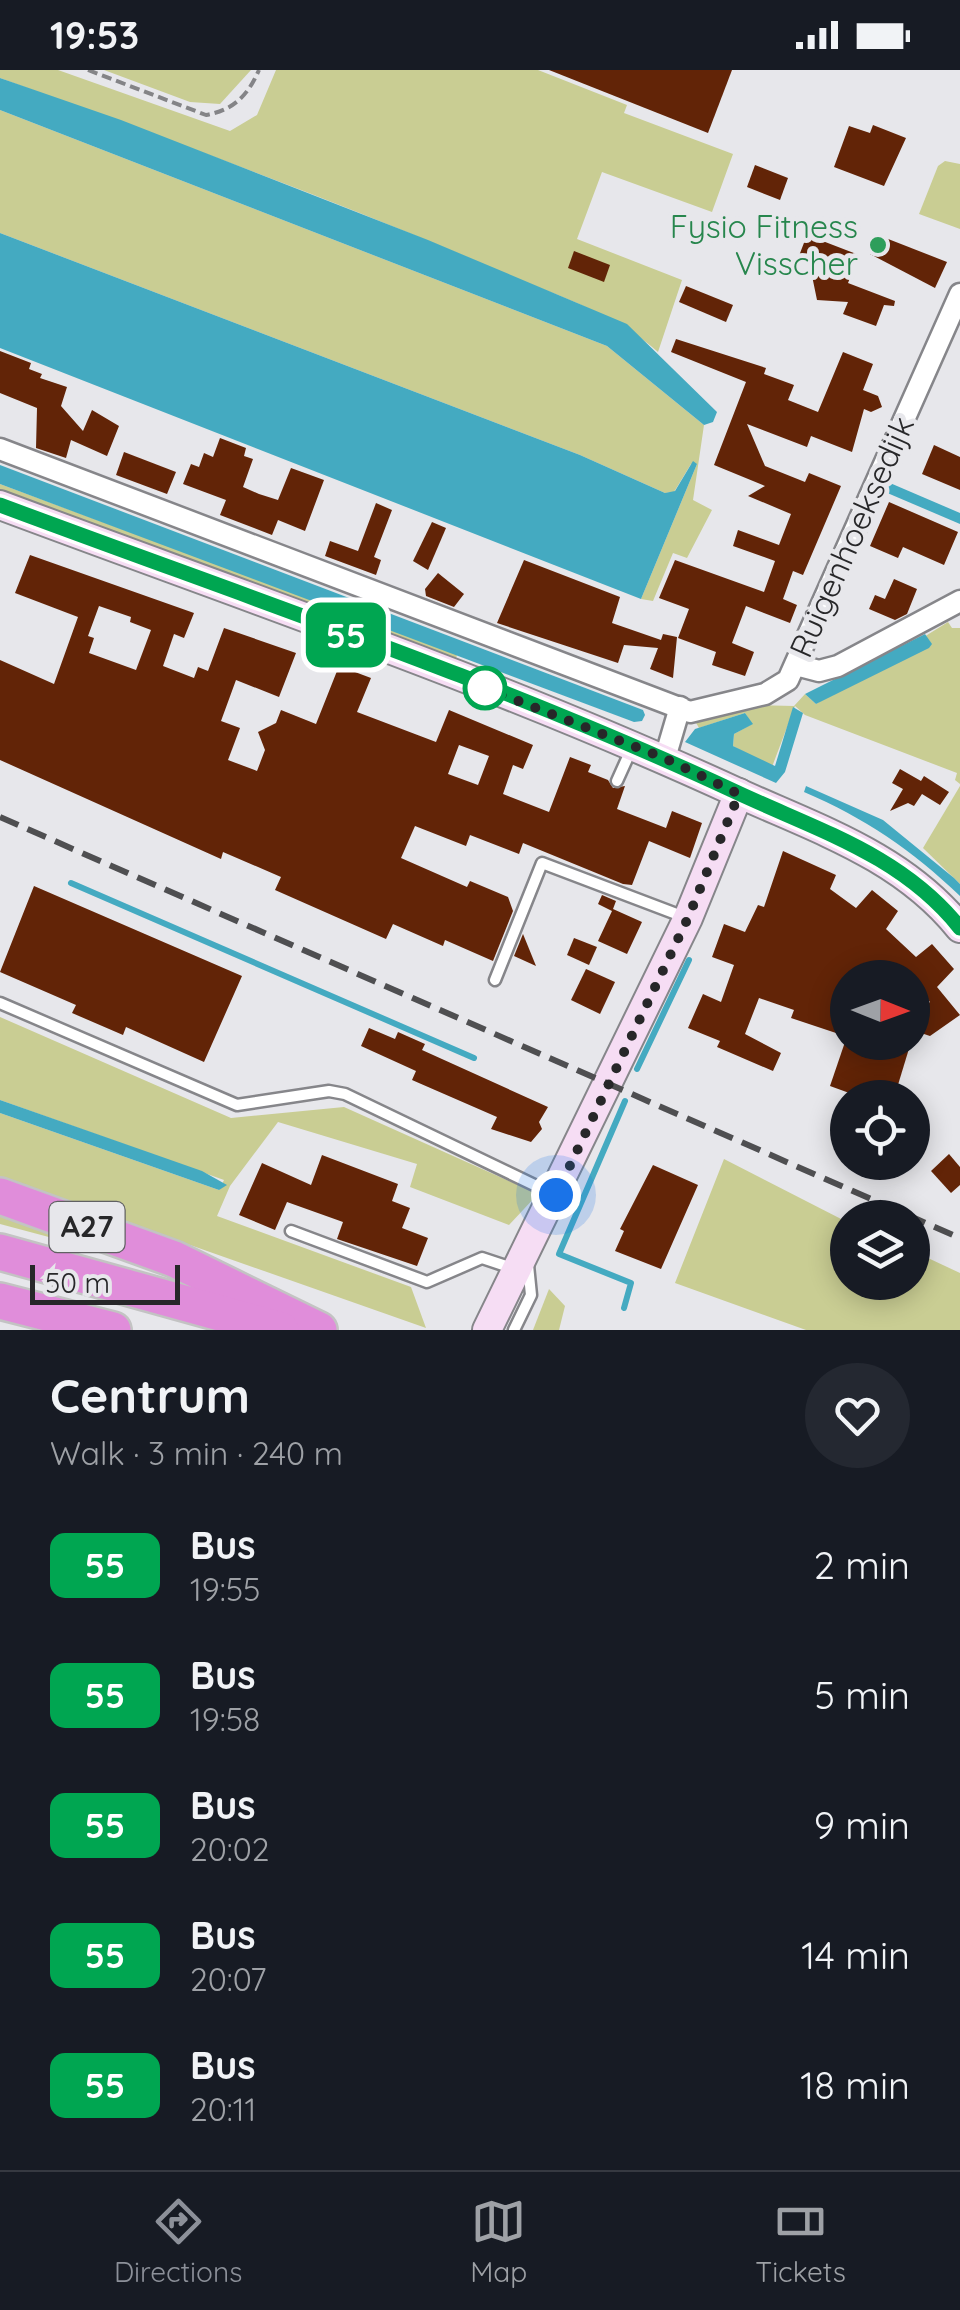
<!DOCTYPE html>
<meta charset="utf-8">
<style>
:root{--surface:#171b24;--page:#242831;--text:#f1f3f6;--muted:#9ea1a6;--line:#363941;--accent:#8c9099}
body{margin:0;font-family:Quicksand,sans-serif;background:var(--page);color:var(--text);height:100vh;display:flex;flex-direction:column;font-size:38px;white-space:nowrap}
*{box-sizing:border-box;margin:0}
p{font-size:32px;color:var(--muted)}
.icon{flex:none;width:55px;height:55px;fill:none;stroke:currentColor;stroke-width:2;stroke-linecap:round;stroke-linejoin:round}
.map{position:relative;height:1260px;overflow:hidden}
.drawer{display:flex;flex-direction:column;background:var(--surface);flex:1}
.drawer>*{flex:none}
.badge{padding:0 20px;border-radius:15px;font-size:35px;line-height:65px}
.needle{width:65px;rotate:91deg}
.buttons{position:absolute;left:830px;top:890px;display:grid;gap:20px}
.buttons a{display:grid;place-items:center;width:100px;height:100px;border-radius:50%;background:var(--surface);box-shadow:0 5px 25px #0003;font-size:50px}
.scale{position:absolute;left:30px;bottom:25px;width:150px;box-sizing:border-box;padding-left:10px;border:5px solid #272729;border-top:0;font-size:28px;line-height:35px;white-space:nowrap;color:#272729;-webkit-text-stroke:8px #e7e7eb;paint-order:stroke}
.you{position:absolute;width:50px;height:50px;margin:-25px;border:8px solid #fff;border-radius:50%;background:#1a73e8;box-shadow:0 0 0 15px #1a73e833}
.map>.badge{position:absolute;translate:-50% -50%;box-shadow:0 0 0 5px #fff}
.round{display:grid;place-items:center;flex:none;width:105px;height:105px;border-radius:52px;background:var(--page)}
.overview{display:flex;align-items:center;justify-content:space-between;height:170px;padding:0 50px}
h1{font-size:48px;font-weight:800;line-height:75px}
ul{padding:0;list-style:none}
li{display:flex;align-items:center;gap:30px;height:130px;padding:0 50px}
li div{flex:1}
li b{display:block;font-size:38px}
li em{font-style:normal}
li .badge{min-width:110px;font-weight:700;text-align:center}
.status{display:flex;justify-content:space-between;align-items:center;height:70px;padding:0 50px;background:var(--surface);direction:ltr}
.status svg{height:28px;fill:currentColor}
.dock{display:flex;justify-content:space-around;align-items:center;height:140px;border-top:2px solid var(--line);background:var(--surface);font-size:28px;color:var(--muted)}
.dock a{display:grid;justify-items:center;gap:5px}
.dock .on{color:var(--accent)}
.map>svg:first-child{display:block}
.green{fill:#c9cd93}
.water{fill:#44aac1}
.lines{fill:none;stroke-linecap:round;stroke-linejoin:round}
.stream{stroke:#44aac1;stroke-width:6}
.building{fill:#622407;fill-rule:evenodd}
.lane-casing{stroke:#86868a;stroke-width:15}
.street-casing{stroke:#86868a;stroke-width:25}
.secondary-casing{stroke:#86868a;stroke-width:32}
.highway-casing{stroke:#c3c3c3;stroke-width:40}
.path{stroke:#848487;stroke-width:4;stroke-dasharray:10 5;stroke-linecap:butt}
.lane{stroke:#fff;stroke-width:10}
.street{stroke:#fff;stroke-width:20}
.secondary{stroke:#f6ddf4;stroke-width:28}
.highway{stroke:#e08dda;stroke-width:35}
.rail{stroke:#4f4f51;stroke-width:6;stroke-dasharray:20 10;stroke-linecap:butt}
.line-casing{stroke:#fff;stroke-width:22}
.line{stroke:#00a651;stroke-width:15}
.walk{stroke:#272729;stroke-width:10;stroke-dasharray:0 18}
.leisure-dot{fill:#2e9e5b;stroke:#e7e7eb;stroke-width:4}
.stop-dot{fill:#fff;stroke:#00a651;stroke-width:5}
.labels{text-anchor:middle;stroke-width:10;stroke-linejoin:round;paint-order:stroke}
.shield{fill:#e7e7eb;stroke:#616163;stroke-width:2.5}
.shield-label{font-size:30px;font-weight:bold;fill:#272729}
.leisure-label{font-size:32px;fill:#27864d;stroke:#e7e7eb;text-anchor:end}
.street-label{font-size:32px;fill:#272729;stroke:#e7e7eb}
</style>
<div class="status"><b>19:53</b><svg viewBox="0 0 49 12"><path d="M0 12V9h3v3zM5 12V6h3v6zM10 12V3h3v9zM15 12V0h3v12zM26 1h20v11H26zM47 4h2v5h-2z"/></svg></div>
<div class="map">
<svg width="960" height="1260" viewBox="0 0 960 1260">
<rect width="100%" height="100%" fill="#e7e7eb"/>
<g class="green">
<path d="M0,0H58L230,61L257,45L276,0H538L627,35L624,43L733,84L712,142L602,102L577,169L682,210L658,282C612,241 553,225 497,200C334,129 166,69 0,8Z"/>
<path d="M104,0H251L220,34L190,32Z"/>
<path d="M0,40L607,276L704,355L693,430L712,440L687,488L673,483L653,531L641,529L697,394H691L674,422L665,423L580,385L0,163Z"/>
<path d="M945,91L960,94V159L919,144L938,96Z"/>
<path d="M0,414L457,583L456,591L0,425Z"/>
<path d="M948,552L952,558H960V714L955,710L957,703L805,645L795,636L772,697L733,676L734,664L752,654L745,643L699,658L695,651L756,635L794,636L805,624L816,634Z"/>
<path d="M960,716V814L923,778Z"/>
<path d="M0,947L231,1048L344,1037L538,1124L509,1155L410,1117L417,1094L278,1052L230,1116L217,1146L411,1217L426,1258L0,1108V1043L219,1120L224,1110L0,1030Z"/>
<path d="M724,1089L847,1152L848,1212H912L913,1181L960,1203V1260H806L675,1213Z"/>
<path d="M0,1143L76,1170L75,1174L0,1154Z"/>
<path d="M549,1219L565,1236L559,1260H533Z"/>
</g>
<g class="water">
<path d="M0,8L121,50L428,170L627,254L717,342L713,352L704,355L607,276L0,40Z"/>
<path d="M0,163L580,385L665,423L675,421L693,391L697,394L641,529L0,278Z"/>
<path d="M0,395L643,640L645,645L642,651L634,652L0,414Z"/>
<path d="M890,413L960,443V454L885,422Z"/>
<path d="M925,564L932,574L929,578L816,634L805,624Z"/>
<path d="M793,637L803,643L785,702L776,713L685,672L695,659L745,643L753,654L734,664L733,676L775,696Z"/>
<path d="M806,716L883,750L954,808L960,814V826C912,780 865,748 804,722Z"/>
<path d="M0,1030L202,1101L227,1115L219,1120L0,1043Z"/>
</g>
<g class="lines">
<g class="stream">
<path d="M71,813L474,988"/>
<path d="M637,999L689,890"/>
<path d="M624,1238L631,1213L559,1184L625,1031"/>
</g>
</g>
<g class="building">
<path d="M549,0H732L708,63Z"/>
<path d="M873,55L906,68L884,116L834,97L849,56L870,63Z"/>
<path d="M755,95L788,108L780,130L747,117Z"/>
<path d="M807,165L859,185L848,213L895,231L894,236L884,235L876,256L843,244L848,232L817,230L810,196L797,191Z"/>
<path d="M878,165L947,192L935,218L870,184Z"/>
<path d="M574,181L610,195L604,212L568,198Z"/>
<path d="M686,216L733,235L726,252L679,232Z"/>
<path d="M676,269L766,298L764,304L794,315L788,330L818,342L843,282L873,294L863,320L878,326L882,337L871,342L864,339L852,382L811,366L807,377L747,354L765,396L805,412L809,403L841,416L803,505L793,501L783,529L797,535L790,553L746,536L732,573L754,582L745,606L712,595L716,582L678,568L689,539L659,528L675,490L764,522L775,491L733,476L738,460L779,475L791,444L748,426L765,416L714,395L746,312L671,282Z"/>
<path d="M0,281L31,293L29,299L42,304L40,308L67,317L61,336L83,361L92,340L119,356L107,386L71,370L66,388L36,378L37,338L0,323Z"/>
<path d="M220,368L246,378L244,386L253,389L243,417L259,424L278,430L291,398L324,410L305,461L278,450L272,465L220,445L226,430L183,414L191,394L199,397L204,383L213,387Z"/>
<path d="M934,375L960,387V420L922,404Z"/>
<path d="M124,382L176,402L167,424L116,405Z"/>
<path d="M889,432L958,462L944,495L903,477L898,488L870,476Z"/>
<path d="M376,433L392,440L374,487L381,490L376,505L325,486L330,471L358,481Z"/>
<path d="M432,452L446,458L428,500L413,491Z"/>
<path d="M30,485L194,543L184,568L174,564L163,596L194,608L198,597L208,601L224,558L296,583L279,627L236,610L221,651L240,658L228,690L257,701L265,680L258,662L276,653L281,640L316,654L339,596L371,608L357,642L436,672L449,640L533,675L523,699L513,695L503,724L549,742L570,687L591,695L588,702L608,710L613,718L625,716L617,739L666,758L672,741L702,753L690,788L649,771L632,815L623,814L523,773L519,784L470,765L466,776L415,756L401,788L467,817L470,811L508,827L513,841L493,891L445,870L443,876L393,854L386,869L275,820L281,807L223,782L221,789L0,690V590L54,614L78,547L15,523ZM99,536L131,547L130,552L151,560L136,600L89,583L94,568L88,566ZM459,675L489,686L478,715L448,704Z"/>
<path d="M524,490L620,527L612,553L661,570L663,564L677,567L673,608L650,599L658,578L624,575L618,593L497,553Z"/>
<path d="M438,503L464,524L454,537L426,526L425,519Z"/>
<path d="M894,509L917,519L907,544L895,550L869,539L875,525L885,529Z"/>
<path d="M900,699L921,711L924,706L949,722L940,735L922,724L914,736L908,733L890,741L903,719L892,713Z"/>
<path d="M783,781L836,805L830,819L856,838L872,820L898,841L886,859L916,887L932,874L954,899L937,917L960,945L930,966L912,960V947L930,932L912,908L898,897L887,908H848V967L791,948L794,940L759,928L745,964L781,983L773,1001L717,977L720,971L688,958L703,924L721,932L734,895L712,887L724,854L745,862L758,835L764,837Z"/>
<path d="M34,816L242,906L204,992L126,957L123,965L72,943L76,935L0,902Z"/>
<path d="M602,825L616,831L613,839L642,852L627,884L598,871L612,841L598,834Z"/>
<path d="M523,864L536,896L514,886Z"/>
<path d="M574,868L597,877L589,895L567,885Z"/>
<path d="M586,899L615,912L600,944L571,930Z"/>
<path d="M369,958L395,969L398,962L425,974L422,980L548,1037L539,1052L542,1059L531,1072L491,1059L497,1047L412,1010L416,1001L361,976Z"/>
<path d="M845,972H911L894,1028H863L830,1016Z"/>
<path d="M949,1084L960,1097V1115L951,1123L931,1101Z"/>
<path d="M322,1085L398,1114L392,1131L410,1138L402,1158L428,1168L417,1196L337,1169L343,1152L287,1132L275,1160L239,1145L262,1093L311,1115Z"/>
<path d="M653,1095L698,1115L661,1199L615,1181L624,1161L620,1159Z"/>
</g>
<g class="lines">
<defs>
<g id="lane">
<path d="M617,711L631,680"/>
<path d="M495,910L542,793L687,848"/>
<path d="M0,933L237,1035L329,1021L345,1024L553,1124"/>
<path d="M291,1161L427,1212L482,1188L515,1199"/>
<path d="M514,1260L531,1225L528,1195"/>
</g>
<g id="street">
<path d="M0,379L690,642L765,624L788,610L960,224"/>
<path d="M796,595L819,601L838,596L960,531"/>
<path d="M665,688L680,637"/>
</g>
<g id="secondary">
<path d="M0,435C246,527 497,612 736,722C817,759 902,786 960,858"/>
<path d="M487,1260L688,848L739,723"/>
</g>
<g id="highway">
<path d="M0,1126L174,1189L319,1260"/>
<path d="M0,1182L281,1260"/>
<path d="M0,1231L113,1260"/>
</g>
</defs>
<use href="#lane" class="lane-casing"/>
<use href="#street" class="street-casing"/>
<use href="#secondary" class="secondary-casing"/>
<use href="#highway" class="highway-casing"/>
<path class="path" d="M88,0L206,45C234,40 248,25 259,0"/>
<use href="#lane" class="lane"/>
<use href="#street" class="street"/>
<use href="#secondary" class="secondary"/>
<use href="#highway" class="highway"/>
<path class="rail" d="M0,747L960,1168"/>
</g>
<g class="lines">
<defs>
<path id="line" d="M0,435C246,527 498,611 736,722C817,760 902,785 960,858"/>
</defs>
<use href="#line" class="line-casing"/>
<use href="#line" class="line"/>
<path class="walk" d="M485,618L664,688L739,724L688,848L556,1125"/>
</g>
<circle class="leisure-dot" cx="878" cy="175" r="10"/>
<circle class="stop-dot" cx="485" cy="618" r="20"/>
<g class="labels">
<rect class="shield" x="49.5" y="1132" width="75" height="50" rx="8"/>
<g class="shield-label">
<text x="87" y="1167">A27</text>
</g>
<g class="leisure-label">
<text x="858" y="168">Fysio Fitness<tspan x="858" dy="37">Visscher</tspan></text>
</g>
<g class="street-label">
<text transform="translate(852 467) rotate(-66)" y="11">Ruigenhoeksedijk</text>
</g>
</g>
</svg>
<div class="buttons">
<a><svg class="needle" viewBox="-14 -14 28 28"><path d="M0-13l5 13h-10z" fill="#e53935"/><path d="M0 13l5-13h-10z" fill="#9ea1a6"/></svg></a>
<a><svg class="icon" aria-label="locate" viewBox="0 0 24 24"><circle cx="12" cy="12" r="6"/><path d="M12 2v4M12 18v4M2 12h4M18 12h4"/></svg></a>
<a><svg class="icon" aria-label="layers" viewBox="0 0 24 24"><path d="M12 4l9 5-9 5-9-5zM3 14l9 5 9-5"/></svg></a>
</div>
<div class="scale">50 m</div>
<div class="you" style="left:556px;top:1125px"></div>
<b class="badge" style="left:346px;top:565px;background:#00a651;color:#fff">55</b>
</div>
<section class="drawer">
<div class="overview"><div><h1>Centrum</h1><p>Walk · 3 min · 240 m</p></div><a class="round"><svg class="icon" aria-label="heart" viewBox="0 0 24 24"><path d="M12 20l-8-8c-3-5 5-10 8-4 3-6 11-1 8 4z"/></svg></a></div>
<ul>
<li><span class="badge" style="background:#00a651;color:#fff">55</span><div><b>Bus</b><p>19:55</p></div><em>2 min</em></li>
<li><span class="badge" style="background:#00a651;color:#fff">55</span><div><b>Bus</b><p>19:58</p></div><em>5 min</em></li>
<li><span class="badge" style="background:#00a651;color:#fff">55</span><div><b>Bus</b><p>20:02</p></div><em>9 min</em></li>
<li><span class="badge" style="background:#00a651;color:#fff">55</span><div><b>Bus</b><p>20:07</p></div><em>14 min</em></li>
<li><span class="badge" style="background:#00a651;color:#fff">55</span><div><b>Bus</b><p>20:11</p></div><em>18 min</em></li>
</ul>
</section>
<nav class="dock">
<a class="on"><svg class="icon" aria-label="directions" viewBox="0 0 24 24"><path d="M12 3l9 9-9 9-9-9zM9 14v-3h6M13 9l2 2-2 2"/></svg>Directions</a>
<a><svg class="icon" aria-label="map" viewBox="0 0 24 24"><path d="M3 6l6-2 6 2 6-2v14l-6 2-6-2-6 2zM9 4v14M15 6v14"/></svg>Map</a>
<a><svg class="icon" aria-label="tickets" viewBox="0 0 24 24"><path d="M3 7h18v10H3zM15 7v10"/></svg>Tickets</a>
</nav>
